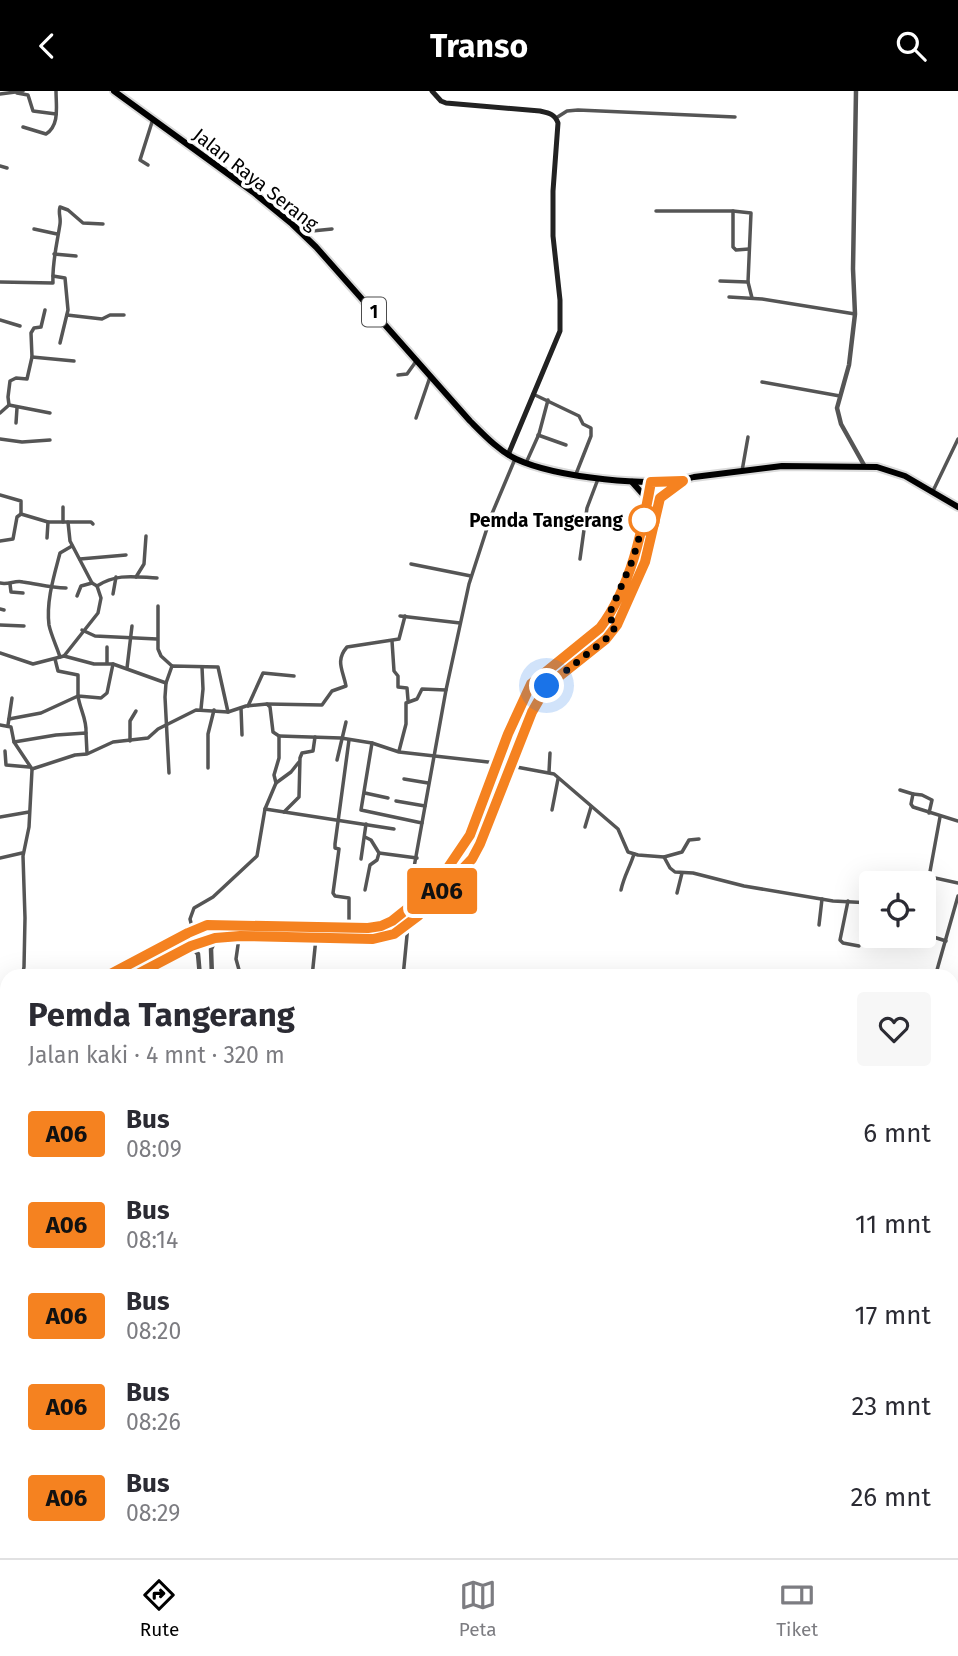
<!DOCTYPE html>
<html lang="id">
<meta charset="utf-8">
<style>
:root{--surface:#fff;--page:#f7f7f7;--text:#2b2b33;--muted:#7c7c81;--line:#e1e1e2;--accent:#000}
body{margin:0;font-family:"Fira Sans",sans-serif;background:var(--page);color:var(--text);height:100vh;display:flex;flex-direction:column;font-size:26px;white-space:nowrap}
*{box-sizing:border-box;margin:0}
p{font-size:23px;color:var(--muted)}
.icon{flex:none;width:38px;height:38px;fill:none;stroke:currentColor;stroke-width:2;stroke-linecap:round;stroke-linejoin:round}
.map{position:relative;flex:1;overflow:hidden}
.panel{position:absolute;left:0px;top:878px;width:959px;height:590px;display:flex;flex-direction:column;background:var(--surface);border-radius:21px 21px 0 0;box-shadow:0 7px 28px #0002}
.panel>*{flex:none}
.badge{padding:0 14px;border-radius:5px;font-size:24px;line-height:46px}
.buttons{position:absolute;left:859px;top:780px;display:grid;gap:14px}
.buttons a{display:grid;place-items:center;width:77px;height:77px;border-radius:7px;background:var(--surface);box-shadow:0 7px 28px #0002;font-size:35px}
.you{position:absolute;width:35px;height:35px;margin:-18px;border:5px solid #fff;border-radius:50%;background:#1a73e8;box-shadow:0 0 0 10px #1a73e833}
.map>.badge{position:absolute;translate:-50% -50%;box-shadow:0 0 0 4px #fff}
.round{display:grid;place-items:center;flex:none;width:74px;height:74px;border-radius:7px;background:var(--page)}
.overview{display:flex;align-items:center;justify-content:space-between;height:119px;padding:0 28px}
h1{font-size:33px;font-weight:700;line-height:52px}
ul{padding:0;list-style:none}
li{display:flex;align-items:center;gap:21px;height:91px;padding:0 28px}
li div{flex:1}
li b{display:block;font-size:26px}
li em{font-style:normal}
li .badge{min-width:77px;font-weight:700;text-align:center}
header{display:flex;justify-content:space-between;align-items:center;height:91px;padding:0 28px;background:var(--accent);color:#fff;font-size:32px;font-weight:700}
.tabs{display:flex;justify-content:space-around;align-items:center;height:98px;border-top:2px solid var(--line);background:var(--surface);font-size:19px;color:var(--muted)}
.tabs a{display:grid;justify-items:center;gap:4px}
.tabs .active{color:var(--accent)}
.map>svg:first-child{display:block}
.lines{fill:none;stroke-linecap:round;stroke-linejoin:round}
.trunk-casing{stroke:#dbdbdb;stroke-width:10}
.minor{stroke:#555;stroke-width:3.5}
.tertiary{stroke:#555;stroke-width:4.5}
.secondary{stroke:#222;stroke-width:5}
.trunk{stroke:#000;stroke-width:6}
.line-casing{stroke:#fff;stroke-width:16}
.line{stroke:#f58220;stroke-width:10}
.walk{stroke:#000;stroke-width:7;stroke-dasharray:0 12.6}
.stop-dot{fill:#fff;stroke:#f58220;stroke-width:3.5}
.labels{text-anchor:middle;stroke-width:7;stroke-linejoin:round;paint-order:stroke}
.shield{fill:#fff;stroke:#4c4c4c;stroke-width:2}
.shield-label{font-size:18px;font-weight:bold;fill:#000}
.street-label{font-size:19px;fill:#000;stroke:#fff}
.stop-label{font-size:19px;font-weight:bold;fill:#000;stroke:#fff;text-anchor:end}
</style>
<header><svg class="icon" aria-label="back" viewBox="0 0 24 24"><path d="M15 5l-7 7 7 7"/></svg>Transo<svg class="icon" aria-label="search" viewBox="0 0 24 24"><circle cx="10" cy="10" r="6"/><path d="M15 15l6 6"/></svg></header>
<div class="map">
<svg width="958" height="1467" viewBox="0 0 958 1467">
<rect width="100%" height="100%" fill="#fff"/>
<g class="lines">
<defs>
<g id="trunk">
<path d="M114,0L253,101L292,133L316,156L470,330C484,344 499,360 516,368C555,386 654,398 694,386L782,375L877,376L905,385L958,416"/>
<path d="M632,391L648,409"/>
<path d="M660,407L681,391"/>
</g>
</defs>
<use href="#trunk" class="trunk-casing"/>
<g class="minor">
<path d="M17,2L28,4L33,20L56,23"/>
<path d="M0,3L23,0"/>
<path d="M556,27L567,20L578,19L735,26"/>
<path d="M23,36L46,43C60,34 56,15 56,0"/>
<path d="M148,74L140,69L153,28"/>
<path d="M0,75L7,77"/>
<path d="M656,120H733L751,122L748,191L752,207"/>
<path d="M733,120V156L736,159L749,158"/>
<path d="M34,138L57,143"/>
<path d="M306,146L312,140L332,138"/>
<path d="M54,163L76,165"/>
<path d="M53,185L65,187L68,219L60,252"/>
<path d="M720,190L748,191"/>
<path d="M0,191L53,192C52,171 57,153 60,133C61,126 58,122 60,116L68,119L83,132L103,133"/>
<path d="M729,206L762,208L855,223"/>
<path d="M67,224L102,228L110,224H124"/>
<path d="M0,229L20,235"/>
<path d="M32,266L74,270"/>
<path d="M398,284L407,283L417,269"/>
<path d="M762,291L840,305"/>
<path d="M533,303L579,325L583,333L591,337V345L576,383"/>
<path d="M9,314L50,322"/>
<path d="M0,322L9,314L8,306L10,290L16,287L27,288L32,266L31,242L34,237L41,236L45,219"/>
<path d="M416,327L430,286"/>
<path d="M16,332L17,317"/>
<path d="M538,344L566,354"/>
<path d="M0,348L22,351L50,349"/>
<path d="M526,372L539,343L548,309"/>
<path d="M742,380L748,346"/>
<path d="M933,400L958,348"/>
<path d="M0,404L21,410V423L48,431H68L70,450L92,492L97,495L101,507L98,522L64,565L33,573L0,562"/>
<path d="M63,431V416"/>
<path d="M68,431H91L93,433"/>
<path d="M47,447L48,431"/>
<path d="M0,450L13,448L17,426L21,423"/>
<path d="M80,468L126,464"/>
<path d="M580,468L587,417L598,388"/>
<path d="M411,473L471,485"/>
<path d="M136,486L144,473L146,445"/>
<path d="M0,492C9,494 15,489 23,491C38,493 50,497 66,497"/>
<path d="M10,493L11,501L23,502"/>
<path d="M97,495C117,482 135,486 157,487"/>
<path d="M113,503L116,486"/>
<path d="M77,505L81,495L92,492"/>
<path d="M158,515V558L161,565L172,575"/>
<path d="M0,518L4,519"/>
<path d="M400,525L460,532"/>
<path d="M0,534L24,535"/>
<path d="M82,539L95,545L157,548"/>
<path d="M392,550L394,580L398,585V596L407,597L408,609"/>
<path d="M107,556V572"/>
<path d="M64,565L94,573H113L166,592"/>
<path d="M60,566C57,556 51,544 49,534C46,510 54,485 60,462L72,455"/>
<path d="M55,568L58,580L78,584V605L101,607L107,602L113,573"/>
<path d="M127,577L132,535"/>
<path d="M267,613L322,614L332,600L346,595C343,579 335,570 347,556L399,548L405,525"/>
<path d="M248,615L263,582L294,585"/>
<path d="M241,617L242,644"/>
<path d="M201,618L203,598L202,576"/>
<path d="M9,628L41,622L78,605C80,619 87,628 86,642"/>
<path d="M0,634L11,636L14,651L32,678L75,664L87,663L113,651L148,647L158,638L196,619L228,621L246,615L267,613L270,616L273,641L279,645V667L274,684L276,692L265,718L257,765L213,806L194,817L190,828L193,840"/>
<path d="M8,634L12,607"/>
<path d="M279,645L341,647L372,652L399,661L497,672"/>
<path d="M349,649L335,753V757L339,758L333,802L335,805L349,807V836"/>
<path d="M130,650V630L136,620"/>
<path d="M14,651L56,644L86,642L87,662"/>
<path d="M372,652L361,719L422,732"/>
<path d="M5,660L6,674L29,676"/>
<path d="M399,660L406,633V612L417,608L422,598L446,599"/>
<path d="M337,669L346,631"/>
<path d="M511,675L554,683L618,738L628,761L638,764L664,766L682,761L689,749L699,748"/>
<path d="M208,677V643L214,619"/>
<path d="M549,681L550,662"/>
<path d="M169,682L165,606L166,592L172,575L218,576L228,621"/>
<path d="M404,688L428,692"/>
<path d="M276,692L291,681L299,671"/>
<path d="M900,699L913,703"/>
<path d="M365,702L388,707"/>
<path d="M396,710L425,715"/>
<path d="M265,718L394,738"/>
<path d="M552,719L558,688"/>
<path d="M284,721L299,706L300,667L302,662L313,660L315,646"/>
<path d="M929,722L932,709L922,704L913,703L911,713L913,716L958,730"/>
<path d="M0,726L29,721"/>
<path d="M585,736L591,716"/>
<path d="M365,746L371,749L379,762"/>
<path d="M664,766L670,777L675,781L693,782L744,795L833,810L872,812"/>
<path d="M0,767L22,762"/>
<path d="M361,768L366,733"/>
<path d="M929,786L940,726"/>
<path d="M903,793L911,784L917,783L958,792"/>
<path d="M365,799L370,774L377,769L379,762L417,767"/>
<path d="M621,799C624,785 630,776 634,763"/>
<path d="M677,802L682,782"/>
<path d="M848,810L840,849L843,852L859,855"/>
<path d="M869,812L871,793"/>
<path d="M412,814L409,804L446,599L469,493L491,425L515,368"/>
<path d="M819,834L822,808"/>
<path d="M924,843L946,850"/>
<path d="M924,843L929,826"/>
<path d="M239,847L236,868L241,886"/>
<path d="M890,882L903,886"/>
<path d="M22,886L24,876L25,827L23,765L29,736L32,679"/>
<path d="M312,886L316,847"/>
<path d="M403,886L408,834"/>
<path d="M935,886L958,805"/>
<path d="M952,947H958"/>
<path d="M952,959L958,960"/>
<path d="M952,984H958"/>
<path d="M952,1022H958"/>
<path d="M952,1043H958"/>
<path d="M952,1080L958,1079"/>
<path d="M952,1105H958"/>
<path d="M952,1200L958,1194"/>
<path d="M952,1270L958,1269"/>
<path d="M952,1309L958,1323"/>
<path d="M0,1314L7,1315"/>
<path d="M0,1383L7,1384"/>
<path d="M952,1414L958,1413"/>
<path d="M952,1457L958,1456"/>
<path d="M89,1461L91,1467"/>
<path d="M197,1461L200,1467"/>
<path d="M542,1461L576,1467"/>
<path d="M632,1461V1467"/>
<path d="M650,1461L667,1463"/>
<path d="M682,1461V1467"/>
<path d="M806,1461V1467"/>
<path d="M862,1461L863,1467"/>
<path d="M19,1467V1461"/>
<path d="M170,1467L183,1461"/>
<path d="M283,1467L298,1461"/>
<path d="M302,1467L315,1461"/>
<path d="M350,1467L363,1461"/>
<path d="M372,1467L373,1461"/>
<path d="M700,1467V1461"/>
<path d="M724,1467V1461"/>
<path d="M883,1467L939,1461"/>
</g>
<g class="tertiary">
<path d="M856,0L853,178L855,223L849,274L837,317L841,333L864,374"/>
<path d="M191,855L198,863L200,886"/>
<path d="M212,886L211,858L216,847"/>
<path d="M261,1461L264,1467"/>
<path d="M273,1461L276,1467"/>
</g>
<g class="secondary">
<path d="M432,0L441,10L446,12L540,20C549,22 555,23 558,32L553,100V145L560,209V240L508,364"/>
<path d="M105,886L188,841L207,834L368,837L381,835L392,830L412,814L447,777L470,744L508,643L531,593L600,537C630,496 642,441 651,391"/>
<path d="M132,886L191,855L216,847L259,845L373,848L394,843L418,825L472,768L541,601L606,548L617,534L645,471L663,391"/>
<path d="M0,941L7,937"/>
<path d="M0,955L7,952"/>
</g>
<use href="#trunk" class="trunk"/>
</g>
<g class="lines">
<defs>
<path id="line" d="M105,886L188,842L207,834L368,837L381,835L392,830L412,814L447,778L470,744L508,643L531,593L600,537C631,496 642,441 651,391L683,390L660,407L645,471L617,534L606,548L547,595L532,621L480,753L472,768L418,825L394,843L373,848L240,845L215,847L191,855L132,886"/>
</defs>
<use href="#line" class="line-casing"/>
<use href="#line" class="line"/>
<path class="walk" d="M547,595L606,548L617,534L608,526L633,468L644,429"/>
</g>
<circle class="stop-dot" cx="644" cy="429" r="14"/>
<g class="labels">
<rect class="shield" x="362" y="206.5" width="24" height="29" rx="5"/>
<g class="shield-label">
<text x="374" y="227">1</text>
</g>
<g class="street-label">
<text transform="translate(256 88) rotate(38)" y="7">Jalan Raya Serang</text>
</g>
<g class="stop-label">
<text x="623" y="436">Pemda Tangerang</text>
</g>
</g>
</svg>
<div class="buttons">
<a><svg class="icon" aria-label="locate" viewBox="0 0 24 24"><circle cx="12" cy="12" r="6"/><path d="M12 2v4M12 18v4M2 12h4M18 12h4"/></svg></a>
</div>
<div class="you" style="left:547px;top:595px"></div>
<b class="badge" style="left:442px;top:800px;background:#f58220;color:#111">A06</b>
<section class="panel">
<div class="overview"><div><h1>Pemda Tangerang</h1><p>Jalan kaki · 4 mnt · 320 m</p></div><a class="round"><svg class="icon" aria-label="heart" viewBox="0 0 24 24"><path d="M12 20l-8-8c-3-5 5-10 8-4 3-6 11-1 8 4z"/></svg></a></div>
<ul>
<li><span class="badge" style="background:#f58220;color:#111">A06</span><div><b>Bus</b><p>08:09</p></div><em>6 mnt</em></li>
<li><span class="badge" style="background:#f58220;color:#111">A06</span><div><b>Bus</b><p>08:14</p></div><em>11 mnt</em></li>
<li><span class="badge" style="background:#f58220;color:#111">A06</span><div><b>Bus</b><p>08:20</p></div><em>17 mnt</em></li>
<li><span class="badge" style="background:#f58220;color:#111">A06</span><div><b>Bus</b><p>08:26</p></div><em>23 mnt</em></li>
<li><span class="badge" style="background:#f58220;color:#111">A06</span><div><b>Bus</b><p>08:29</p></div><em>26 mnt</em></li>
</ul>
</section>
</div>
<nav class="tabs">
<a class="active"><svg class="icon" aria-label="directions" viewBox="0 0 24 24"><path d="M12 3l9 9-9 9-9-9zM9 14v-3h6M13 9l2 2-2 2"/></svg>Rute</a>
<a><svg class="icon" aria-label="map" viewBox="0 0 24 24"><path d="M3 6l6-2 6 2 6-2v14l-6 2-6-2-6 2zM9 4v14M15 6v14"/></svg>Peta</a>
<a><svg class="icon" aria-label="tickets" viewBox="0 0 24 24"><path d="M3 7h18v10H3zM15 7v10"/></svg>Tiket</a>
</nav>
